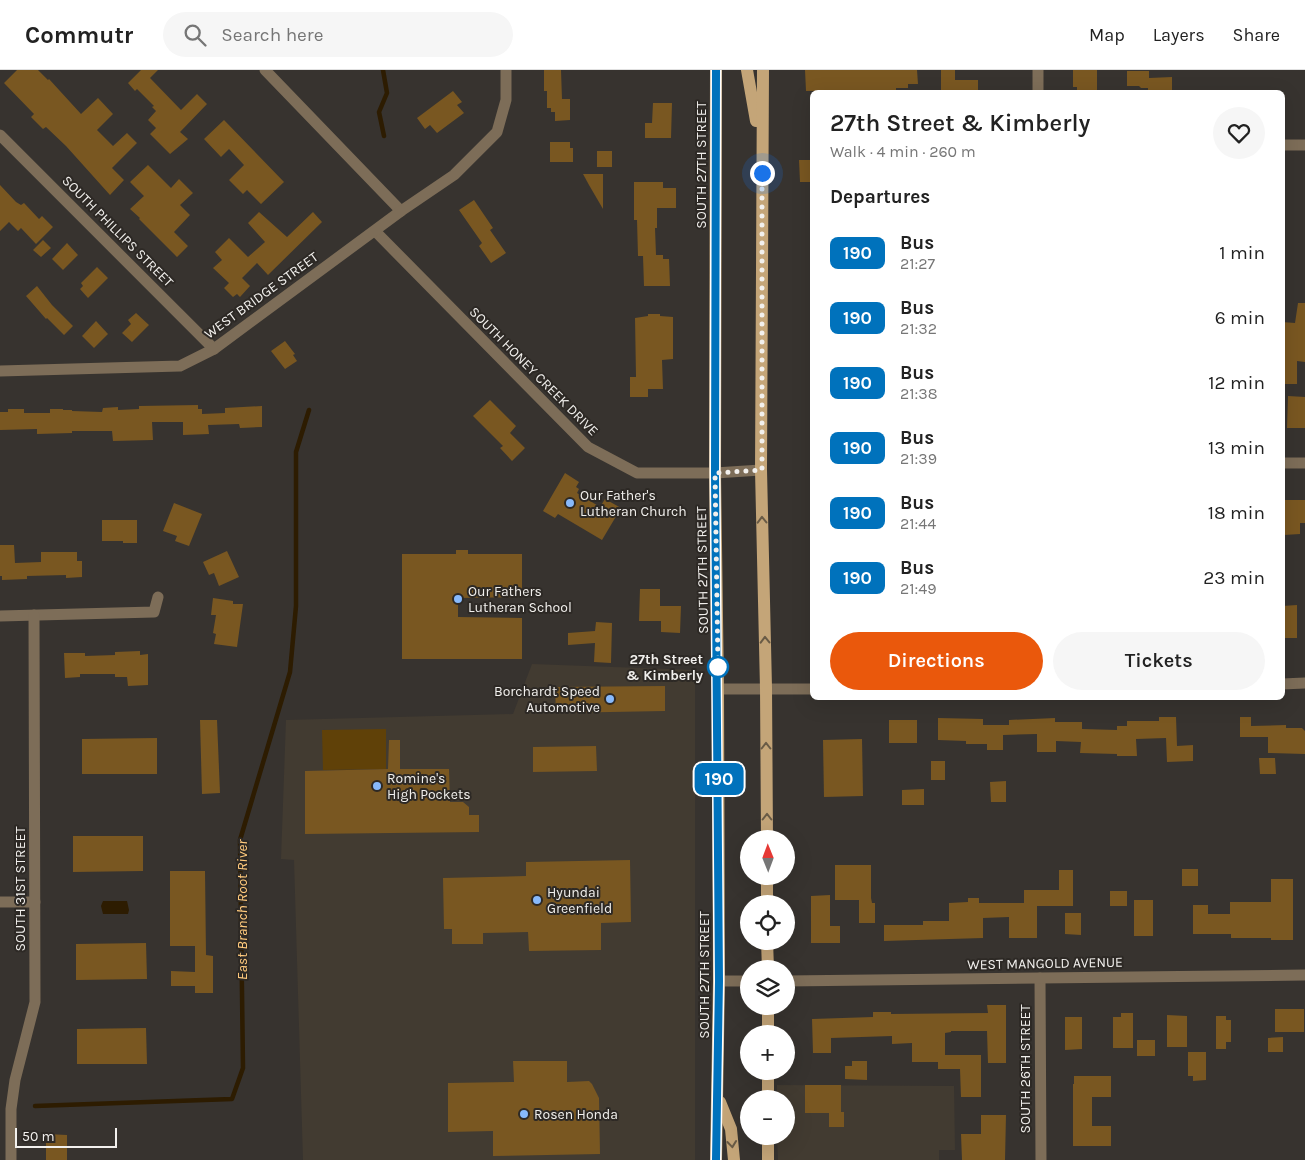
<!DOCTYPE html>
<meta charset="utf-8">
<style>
:root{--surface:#fff;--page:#f6f6f6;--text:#222;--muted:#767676;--line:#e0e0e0;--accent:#ea580c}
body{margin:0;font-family:Karla,sans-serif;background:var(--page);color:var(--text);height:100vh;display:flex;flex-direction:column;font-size:19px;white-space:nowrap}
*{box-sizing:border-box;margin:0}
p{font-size:16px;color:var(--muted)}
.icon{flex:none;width:28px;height:28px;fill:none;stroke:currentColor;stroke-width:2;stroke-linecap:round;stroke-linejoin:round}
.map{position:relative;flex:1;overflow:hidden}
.drawer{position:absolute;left:810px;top:20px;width:475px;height:610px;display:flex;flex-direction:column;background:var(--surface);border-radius:8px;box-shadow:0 5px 20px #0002}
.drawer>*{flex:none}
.badge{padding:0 10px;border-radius:8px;font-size:18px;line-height:32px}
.needle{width:32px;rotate:359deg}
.controls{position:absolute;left:740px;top:760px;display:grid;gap:10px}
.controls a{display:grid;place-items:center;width:55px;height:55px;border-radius:50%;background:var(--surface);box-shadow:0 5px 20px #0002;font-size:25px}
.scale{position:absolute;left:15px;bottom:12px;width:102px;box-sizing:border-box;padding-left:5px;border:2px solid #f2f0ed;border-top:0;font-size:14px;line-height:18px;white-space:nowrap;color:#f2f0ed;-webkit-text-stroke:4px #2d2925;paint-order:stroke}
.you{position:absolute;width:25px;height:25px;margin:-12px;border:4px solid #fff;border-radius:50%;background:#1a73e8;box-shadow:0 0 0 8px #1a73e833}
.map>.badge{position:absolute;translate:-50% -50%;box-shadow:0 0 0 2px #fff}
h2{padding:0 20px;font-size:19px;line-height:45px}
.round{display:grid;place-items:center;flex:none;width:52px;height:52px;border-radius:26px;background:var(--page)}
.head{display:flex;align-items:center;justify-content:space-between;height:85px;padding:0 20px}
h1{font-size:24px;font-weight:600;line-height:38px}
.cta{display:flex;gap:10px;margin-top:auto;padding:10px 20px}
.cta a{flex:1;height:58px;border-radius:30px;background:var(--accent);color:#fff;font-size:20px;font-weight:600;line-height:58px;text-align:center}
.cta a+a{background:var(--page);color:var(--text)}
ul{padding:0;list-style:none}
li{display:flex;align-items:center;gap:15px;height:65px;padding:0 20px}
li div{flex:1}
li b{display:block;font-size:19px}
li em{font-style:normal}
li .badge{min-width:55px;font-weight:700;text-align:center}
header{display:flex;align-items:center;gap:30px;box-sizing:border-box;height:70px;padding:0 25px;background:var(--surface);border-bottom:1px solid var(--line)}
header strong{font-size:24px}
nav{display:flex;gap:28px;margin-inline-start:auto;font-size:18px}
.search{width:350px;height:45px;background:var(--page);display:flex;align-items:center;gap:12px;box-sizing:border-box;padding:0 18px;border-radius:28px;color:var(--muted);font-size:19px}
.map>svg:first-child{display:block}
.built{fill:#423b31}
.green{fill:#604108}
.water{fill:#2d1c01}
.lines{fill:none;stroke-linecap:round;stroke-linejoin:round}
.stream{stroke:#2d1c01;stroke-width:4.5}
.building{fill:#795721}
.minor{stroke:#7d6d58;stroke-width:11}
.primary{stroke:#c4a578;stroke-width:12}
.oneway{stroke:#695b46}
.line-casing{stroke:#fff;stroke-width:11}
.line{stroke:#0072bc;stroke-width:8}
.walk{stroke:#f2f0ed;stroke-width:5;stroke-dasharray:0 9}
.poi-dot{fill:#88bafc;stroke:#2d2925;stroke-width:2}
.stop-dot{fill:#fff;stroke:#0072bc;stroke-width:2.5}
.labels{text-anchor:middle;stroke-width:4;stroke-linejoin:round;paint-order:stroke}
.street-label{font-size:14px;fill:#f2f0ed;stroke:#2d2925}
.poi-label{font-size:14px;fill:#f2f0ed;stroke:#2d2925;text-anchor:start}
.stop-label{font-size:14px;font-weight:bold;fill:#f2f0ed;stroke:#2d2925;text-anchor:end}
.water-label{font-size:15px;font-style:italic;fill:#ffca7d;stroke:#2d2925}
</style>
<header>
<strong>Commutr</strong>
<div class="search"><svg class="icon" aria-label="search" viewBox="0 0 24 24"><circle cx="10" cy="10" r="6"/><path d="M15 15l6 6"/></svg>Search here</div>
<nav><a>Map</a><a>Layers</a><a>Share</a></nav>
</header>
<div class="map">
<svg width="1305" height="1090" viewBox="0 0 1305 1090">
<rect width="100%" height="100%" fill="#37332f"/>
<g class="built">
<path d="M532,594L695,600V1090H303L294,790L281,789L286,650L513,644Z"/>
<path d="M777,1015L954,1016L955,1080H939V1090H778L777,1066H786V1029H777Z"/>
</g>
<path class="green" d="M386,659V699L323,700L322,660Z"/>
<path class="water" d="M103,831H127L129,840L128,844H103L101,836Z"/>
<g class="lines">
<g class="stream">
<path d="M383,0L387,23L379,42L384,66"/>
<path d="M35,1036L232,1029L243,998L240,770L290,602L296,536V382L309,340"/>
</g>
</g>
<g class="building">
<path d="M17,0H38L48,10L49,9L81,44L98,28L113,44L97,60L113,76L127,63L137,73L112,98L124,110L110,125L66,76L46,57L43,59L31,47L34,44L4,13Z"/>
<path d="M141,0H158L150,8L181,40L197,24L207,34L180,62L188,69L170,84L150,64L156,58L148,50L156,41L152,37L154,36L137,19L135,21L128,13Z"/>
<path d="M544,0H561L562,29H570V50L555,51V42H551V38H547V21H544Z"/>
<path d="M805,0H917L918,14H908V18H896V20L806,21Z"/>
<path d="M941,0H955V10H978V22H941Z"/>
<path d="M1073,0H1097V22H1077V17H1073Z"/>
<path d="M1127,1H1149V8L1172,7V22H1148V18H1141L1139,16H1127Z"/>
<path d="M453,21L462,32L457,35L464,43L437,63L430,55L425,59L417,48Z"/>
<path d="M653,33H672L671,68H645V53H652Z"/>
<path d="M224,50L284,112L261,134L247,120L243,124L229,110L244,95L229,79L221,87L204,69Z"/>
<path d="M550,72H570V78H573V92H550Z"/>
<rect x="597" y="81" width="15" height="16"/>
<path d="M799,90H812V112H800Z"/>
<path d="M148,95L171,118L179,109L193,123L180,135L190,145L174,162L188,176L177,187L139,149L140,148L130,139L144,126L130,112Z"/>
<path d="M583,104H603V139L589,115Z"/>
<path d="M634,112H663V118H676V138H657V158H655L656,185H663V189H669L670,216H644L643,186H638L637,150H634Z"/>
<path d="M0,115L16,132L21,135L24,133L39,149L42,146L53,157L36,174L21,158L18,161L9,152L0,161Z"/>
<path d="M474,130L493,158L490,160L506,183L491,193L479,176L482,173L459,140Z"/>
<path d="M259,142L287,167L313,142L322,152L268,205L257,193L242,208L250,216L240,227L237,224L233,227L224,218L229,213L213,198L222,190L215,182L229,168L248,187L265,172L248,153Z"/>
<path d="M43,170L51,178L41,187L33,180Z"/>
<path d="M67,173L78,185L63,200L52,189Z"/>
<path d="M97,197L108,208L88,228L80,219L83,216L81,213Z"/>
<path d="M37,216L52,235L73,256L64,265L47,248L46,249L26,226Z"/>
<path d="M1298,233H1305V292L1297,291V314H1283L1282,252L1295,253Z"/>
<path d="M136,243L149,255L132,272L122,263L131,254L128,250Z"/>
<path d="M648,244H660V246L673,247V289L662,290L663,319H648V327H630V307H636L635,248L648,246Z"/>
<path d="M96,251L108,264L94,278L82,266Z"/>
<path d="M285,271L295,284L293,285L297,291L285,299L271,281Z"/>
<path d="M1288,326L1305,327V358H1287Z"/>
<path d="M490,330L516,356L510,363L525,378L512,391L500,378L503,376L473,346Z"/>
<path d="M198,335V339H202V344L225,343V338L262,336V357L240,358L239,354L208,355L209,364L183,365V352H152L153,370L113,371L112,361H72V363L37,364V359L0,360V342H8V339H24V343H50V339H63V340H72V341L102,342L103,338L118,337V340L139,339V336Z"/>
<path d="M565,403L579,412L576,417L579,419L577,423L600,437L605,429L621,438L602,470L558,444L555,448L543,441Z"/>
<path d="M1283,430H1305V453H1300V464L1284,465Z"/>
<path d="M174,433L202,444L189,476L175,471L177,466L163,461Z"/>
<path d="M102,450H137V473H123V471H102Z"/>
<path d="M0,475H14L15,493L41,492V482H77V491H82V507L66,508V505L27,506V509L2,510V506H0Z"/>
<path d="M456,480H468V484H522V527L458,528V547L522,548V589H402V484H456Z"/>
<path d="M227,481L239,507L219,516L214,503L209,505L203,492Z"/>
<path d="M640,519H660V536H681L680,563L661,562V551H639Z"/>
<path d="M213,528L233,531V534H243L237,577L214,574L216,564L213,563L216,545H211Z"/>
<path d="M1297,535V568H1282V536Z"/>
<path d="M596,552L612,553L611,593L594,592L595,573L568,575V563L595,561Z"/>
<path d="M140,581V585L148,584V615L128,616L127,607H115V604H80V607L65,608L64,583H85V586L115,585V582Z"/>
<path d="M665,616V641L556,643L555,617Z"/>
<path d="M1159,647H1176L1177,676L1193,675V691L1167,692L1166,668L1136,669L1137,686H1117V684L1080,683L1081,672L1056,671V682H1037V664L1003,665V680H987V674H966V671L938,670V648L983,649V655H1009V650L1055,648V652H1082V659L1117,660V656H1127V651H1159Z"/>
<path d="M1240,647H1251V656L1286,655V658H1302L1305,661V684L1268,683V667H1240Z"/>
<path d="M200,650H217L220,723L202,724Z"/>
<rect x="889" y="650" width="28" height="23"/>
<path d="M157,668V704H82V669Z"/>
<path d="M862,669L863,726L824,727L823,670Z"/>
<path d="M389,670H400V699H449L450,732H463L469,737V745H479V762L305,764V701L388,699Z"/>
<path d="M596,676L597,701L533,702V677Z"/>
<path d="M1259,688H1275L1276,704H1260Z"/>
<rect x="931" y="691" width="14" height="19"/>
<path d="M1006,711V732H991L990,712Z"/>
<path d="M924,719V735H902V720Z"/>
<path d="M73,766H143V801L73,802Z"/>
<path d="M630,790L631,852L601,853V880L529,881L528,862L483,863V874H452V859H444L443,808L526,806V792Z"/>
<path d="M835,795H871V828L872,833H875V853H859V830H835Z"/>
<rect x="1182" y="799" width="16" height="17"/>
<path d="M1059,800H1073V836H1037V868H1009V847L983,848V868L884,871V855H923V851H949V833L968,832V828H979V833H1024V820H1059Z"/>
<path d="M170,801H205L206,885L213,886V923H195V916H171V901L195,902V876H170Z"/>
<path d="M1271,809H1293V870H1271V868H1231V864H1193V835H1208V844H1230V832H1271Z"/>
<rect x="1110" y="821" width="17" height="15"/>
<path d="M830,825V856H840V873H811V826Z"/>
<rect x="1134" y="830" width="19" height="36"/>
<path d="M1065,843H1081V865L1065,864Z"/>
<path d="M146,873L147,909L76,910V874Z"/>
<path d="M987,935H1006V993H988L987,961H951V962L945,963V985H981V1027H961L960,999H938V992H912V973L892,974V966L831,968V983H813L812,949L873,947V942H891V944L988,943Z"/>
<rect x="1275" y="939" width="29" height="23"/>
<path d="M1121,943H1133V978H1113V947H1121Z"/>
<path d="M1167,945L1187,946V977H1167Z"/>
<path d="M1216,946H1226V950H1231V972H1226V979H1216Z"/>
<path d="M1065,947H1082V979L1065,980Z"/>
<path d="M146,958L147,994H77V959Z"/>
<path d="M1283,967V982H1268V968Z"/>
<rect x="1137" y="970" width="18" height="16"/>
<path d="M1188,982H1206V1010L1193,1011V1006H1188Z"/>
<path d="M513,991H567V1012L589,1011L592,1014L599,1028L600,1084L493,1086V1061L448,1062V1013L514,1012Z"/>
<path d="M852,991H867V1010L845,1009V996H852Z"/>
<path d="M1074,1006H1111V1027H1092V1056H1111V1076H1073V1014H1074Z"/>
<path d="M805,1015H841V1042H844V1057H829V1043H805Z"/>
<path d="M981,1045H1006L1005,1090H962L961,1064H981Z"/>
<path d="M46,1064L67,1065V1090H46Z"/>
</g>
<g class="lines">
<g class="minor">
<path d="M265,0L401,141"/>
<path d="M1038,0V22"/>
<path d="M0,65L214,279"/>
<path d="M1282,75H1305"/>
<path d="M375,161L588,377L637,403H715L761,400"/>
<path d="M0,301L180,296L214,279L401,141L454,105L497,62L506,30V0"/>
<path d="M1282,393H1305"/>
<path d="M0,546L154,542L158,527"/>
<path d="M1282,614L1305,613"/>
<path d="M718,619H812"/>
<path d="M0,832H35"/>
<path d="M1040,908L1041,1090"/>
<path d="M719,911H749"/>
<path d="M786,911L1305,905"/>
<path d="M11,1090V1039L15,1010L35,932L34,545"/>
</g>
<g class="primary">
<path d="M716,0L715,403L718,619L719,911L716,1090"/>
<path d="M747,0L756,51"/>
<path d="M763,0L761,400L766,618L767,769"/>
<path d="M767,806V834"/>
<path d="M767,871L768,899"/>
<path d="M768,936V964"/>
<path d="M768,1001V1029"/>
<path d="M720,1032L731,1059L734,1090"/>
<path d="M768,1066V1090"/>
</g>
</g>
<defs><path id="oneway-chevron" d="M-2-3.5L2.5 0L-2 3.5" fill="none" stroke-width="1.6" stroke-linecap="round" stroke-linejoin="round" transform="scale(1.25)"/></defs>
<g class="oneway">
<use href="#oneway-chevron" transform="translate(762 450) rotate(-91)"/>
<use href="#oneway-chevron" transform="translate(765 570) rotate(-91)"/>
<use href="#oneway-chevron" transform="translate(766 676) rotate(-90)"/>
<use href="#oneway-chevron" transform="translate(767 747) rotate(-90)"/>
<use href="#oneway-chevron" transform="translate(732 1074) rotate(84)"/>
</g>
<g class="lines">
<defs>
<path id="line" d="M716,0L715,403L719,911L716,1090"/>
</defs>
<use href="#line" class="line-casing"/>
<use href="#line" class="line"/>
<path class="walk" d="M718,597L715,403L762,400V103"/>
</g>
<g class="poi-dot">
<circle cx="570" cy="433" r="5"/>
<circle cx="458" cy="529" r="5"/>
<circle cx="610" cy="629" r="5"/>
<circle cx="377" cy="716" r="5"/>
<circle cx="537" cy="830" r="5"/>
<circle cx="524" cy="1044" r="5"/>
</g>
<circle class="stop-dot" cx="718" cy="597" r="10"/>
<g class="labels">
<g class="street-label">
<text transform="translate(701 95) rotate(-90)" y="5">SOUTH 27TH STREET</text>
<text transform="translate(118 161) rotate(45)" y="5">SOUTH PHILLIPS STREET</text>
<text transform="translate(261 225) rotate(-36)" y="5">WEST BRIDGE STREET</text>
<text transform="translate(534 301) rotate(45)" y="5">SOUTH HONEY CREEK DRIVE</text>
<text transform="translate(702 500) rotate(-91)" y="5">SOUTH 27TH STREET</text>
<text transform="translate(20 819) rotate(-90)" y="5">SOUTH 31ST STREET</text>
<text transform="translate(1045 893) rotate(-1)" y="5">WEST MANGOLD AVENUE</text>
<text transform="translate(704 905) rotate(-90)" y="5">SOUTH 27TH STREET</text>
<text transform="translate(1025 999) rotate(-90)" y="5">SOUTH 26TH STREET</text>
</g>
<g class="poi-label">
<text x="580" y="430">Our Father's<tspan x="580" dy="16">Lutheran Church</tspan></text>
<text x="468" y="526">Our Fathers<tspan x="468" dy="16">Lutheran School</tspan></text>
<text x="600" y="626" text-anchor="end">Borchardt Speed<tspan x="600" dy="16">Automotive</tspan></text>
<text x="387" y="713">Romine's<tspan x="387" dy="16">High Pockets</tspan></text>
<text x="547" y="827">Hyundai<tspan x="547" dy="16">Greenfield</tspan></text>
<text x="534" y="1049">Rosen Honda</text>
</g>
<g class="stop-label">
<text x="703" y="594">27th Street<tspan x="703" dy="16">&amp; Kimberly</tspan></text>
</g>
<g class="water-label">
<text transform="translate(242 840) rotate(-90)" y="5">East Branch Root River</text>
</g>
</g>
</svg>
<div class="controls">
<a><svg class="needle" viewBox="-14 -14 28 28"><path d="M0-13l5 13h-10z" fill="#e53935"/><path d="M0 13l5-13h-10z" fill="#767676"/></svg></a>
<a><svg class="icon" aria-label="locate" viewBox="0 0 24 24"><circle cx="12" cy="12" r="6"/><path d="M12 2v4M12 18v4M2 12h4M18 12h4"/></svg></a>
<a><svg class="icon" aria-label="layers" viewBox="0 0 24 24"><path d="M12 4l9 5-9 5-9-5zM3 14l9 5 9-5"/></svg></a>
<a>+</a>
<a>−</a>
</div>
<div class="scale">50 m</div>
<div class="you" style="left:762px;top:103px"></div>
<b class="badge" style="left:719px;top:709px;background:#0072bc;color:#fff">190</b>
<section class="drawer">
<div class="head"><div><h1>27th Street &amp; Kimberly</h1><p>Walk · 4 min · 260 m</p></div><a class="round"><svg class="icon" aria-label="heart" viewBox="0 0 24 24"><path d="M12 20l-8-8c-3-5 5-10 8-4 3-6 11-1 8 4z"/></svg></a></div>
<h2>Departures</h2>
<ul>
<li><span class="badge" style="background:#0072bc;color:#fff">190</span><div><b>Bus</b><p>21:27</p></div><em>1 min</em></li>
<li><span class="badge" style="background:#0072bc;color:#fff">190</span><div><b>Bus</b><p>21:32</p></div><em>6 min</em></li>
<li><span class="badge" style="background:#0072bc;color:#fff">190</span><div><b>Bus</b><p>21:38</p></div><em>12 min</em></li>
<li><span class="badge" style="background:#0072bc;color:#fff">190</span><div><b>Bus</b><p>21:39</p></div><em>13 min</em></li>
<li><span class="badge" style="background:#0072bc;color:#fff">190</span><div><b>Bus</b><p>21:44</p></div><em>18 min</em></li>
<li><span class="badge" style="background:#0072bc;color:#fff">190</span><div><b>Bus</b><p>21:49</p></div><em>23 min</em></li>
</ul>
<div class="cta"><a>Directions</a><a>Tickets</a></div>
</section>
</div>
